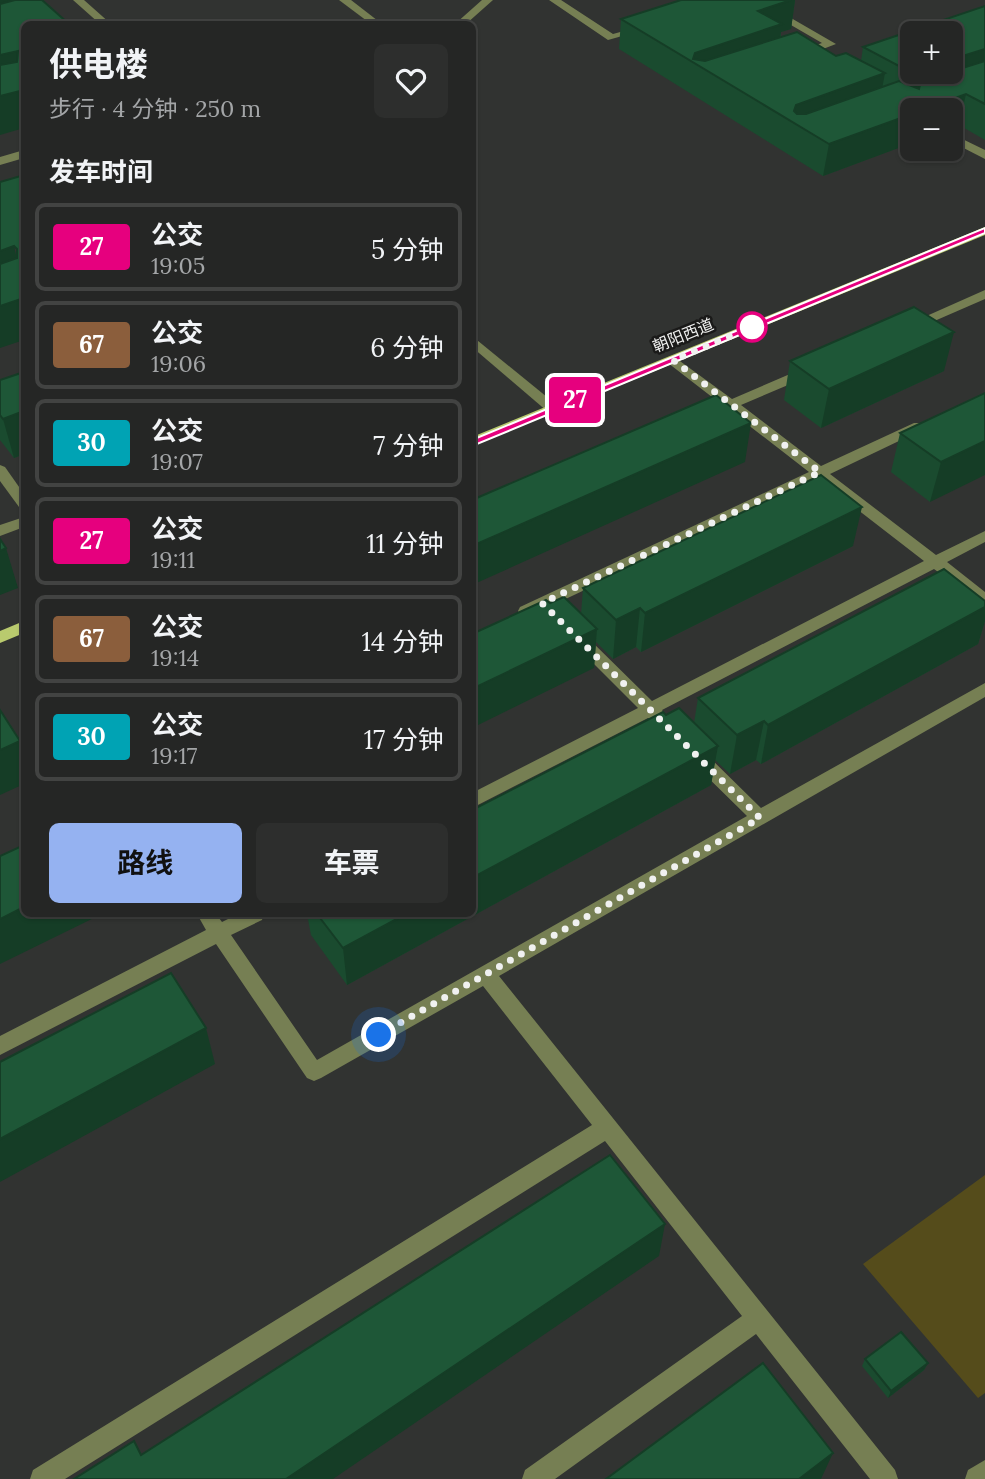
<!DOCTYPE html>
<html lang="zh">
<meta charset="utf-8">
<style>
:root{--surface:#252625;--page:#2d2e2d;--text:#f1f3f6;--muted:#a3a5a7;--line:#424342;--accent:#95b2f1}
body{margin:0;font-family:Lora,"Noto Sans SC",serif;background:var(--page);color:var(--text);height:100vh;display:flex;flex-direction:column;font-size:26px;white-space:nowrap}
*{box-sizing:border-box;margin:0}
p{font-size:23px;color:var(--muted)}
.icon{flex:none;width:38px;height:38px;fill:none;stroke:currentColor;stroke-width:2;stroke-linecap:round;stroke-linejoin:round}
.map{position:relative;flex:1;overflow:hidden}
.panel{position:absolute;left:21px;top:21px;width:455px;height:896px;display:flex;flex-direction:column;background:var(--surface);border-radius:10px;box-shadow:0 2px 5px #0004,0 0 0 2px var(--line)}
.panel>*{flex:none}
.badge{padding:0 14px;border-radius:5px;font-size:24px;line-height:46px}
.tools{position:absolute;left:900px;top:21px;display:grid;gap:14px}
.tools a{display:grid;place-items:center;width:63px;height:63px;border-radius:10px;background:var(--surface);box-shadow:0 2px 5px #0004,0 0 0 2px var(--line);font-size:35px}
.you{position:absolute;width:35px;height:35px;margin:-18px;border:5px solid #fff;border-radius:50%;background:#1a73e8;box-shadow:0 0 0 10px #1a73e833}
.map>.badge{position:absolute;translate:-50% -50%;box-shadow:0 0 0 4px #fff}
h2{padding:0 28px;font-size:26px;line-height:63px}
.round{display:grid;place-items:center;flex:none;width:74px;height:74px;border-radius:10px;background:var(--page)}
.head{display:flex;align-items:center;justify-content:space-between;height:119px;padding:0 28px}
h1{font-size:33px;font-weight:700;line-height:52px}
.cta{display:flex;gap:14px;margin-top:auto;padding:14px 28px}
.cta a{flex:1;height:80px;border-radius:10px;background:var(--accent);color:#111;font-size:28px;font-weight:700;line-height:80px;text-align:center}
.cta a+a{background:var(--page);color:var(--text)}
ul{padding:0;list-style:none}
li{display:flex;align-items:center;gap:21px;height:88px;margin:0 14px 10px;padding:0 14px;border:4px solid var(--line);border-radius:10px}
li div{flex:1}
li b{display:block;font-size:26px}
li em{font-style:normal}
li .badge{min-width:77px;font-weight:700;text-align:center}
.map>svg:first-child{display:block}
.green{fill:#554c1b}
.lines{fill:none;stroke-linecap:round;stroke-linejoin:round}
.minor{fill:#767f53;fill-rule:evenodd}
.major{fill:#b9ca6e;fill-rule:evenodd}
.wall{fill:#1a4b2f}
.shaded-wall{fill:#153d26}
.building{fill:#1e5737;stroke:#153d26;stroke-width:2}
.line{fill:#e6007e;stroke:#fff;stroke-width:2}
.walk{stroke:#f0f1f0;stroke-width:7;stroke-dasharray:0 12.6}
.stop-dot{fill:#fff;stroke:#e6007e;stroke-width:3.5}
.labels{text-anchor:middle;stroke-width:5;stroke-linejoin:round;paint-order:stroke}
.far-street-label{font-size:16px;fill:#f0f1f0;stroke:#1a1a19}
</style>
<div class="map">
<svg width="985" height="1479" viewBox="0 0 985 1479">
<rect width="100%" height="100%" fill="#313331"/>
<path class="green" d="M985,1175V1393L978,1398L863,1264Z"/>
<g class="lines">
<g class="minor">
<path d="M73,0H84L111,24H100Z"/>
<path d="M339,0H351L382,24H371Z"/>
<path d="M482,0H493L466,24H455Z"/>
<path d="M549,0H561L613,34L642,26L647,29L608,40Z"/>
<path d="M748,0H760L836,44L802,57H794V53L822,43Z"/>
<path d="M950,133L985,150V159L950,141Z"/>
<path d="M24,150V158L0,165V157Z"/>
<path d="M985,290V299L916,329H906L904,326Z"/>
<path d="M472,336L558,406V412H548L472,347Z"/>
<path d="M673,356L732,399L804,368H814V374L741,405L821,466L914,423H924L926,426L924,429L830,474L936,555L985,531V542L947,562L985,592V606L934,569L662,710L666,716L663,720L657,722L648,718L472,808V793L638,708L574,644L572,640L574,636H586L652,701L924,561L818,479L532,615H520L518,611L520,607L809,472L729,410L714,417H704V411L721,404L668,363V357Z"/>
<path d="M0,465L5,467L24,494V509L19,507L0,481Z"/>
<path d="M24,517V527L0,536V525Z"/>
<path d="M985,683V697L499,976L895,1470L898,1479H870L756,1334L555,1479H522L525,1470L742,1316L605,1141L65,1479H30L33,1470L592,1125L483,986L321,1078L314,1081L307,1078L216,944L0,1055V1036L206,930L197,914H216L222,922L238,914H264L262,920L231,935L317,1060L747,816L691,761L688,756L691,751H703L761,808Z"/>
<path d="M985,1460V1479H965L968,1470Z"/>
</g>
<g class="major">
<path d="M985,227V235L472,446V437Z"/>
<path d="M24,621V633L0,643V631Z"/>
</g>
</g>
<g class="wall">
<path d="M680,0H795L791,29L781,32V38L836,56L861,61L863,47L985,6V140L959,125L823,176L619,49L621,19Z"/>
<path d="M790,361L944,371L821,428L784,400Z"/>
<path d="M24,372V454L14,458L0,440V380Z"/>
<path d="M985,393L930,502L891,472L900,433Z"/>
<path d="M853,546L641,652L636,647L613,659L596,642L594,668L550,603L581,614L583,588Z"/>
<path d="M985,601V621L978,644L761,764L756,760L730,774L715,760L711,785L347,985L311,935L307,914H472L666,715L694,723L698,698Z"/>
<path d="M865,1359L928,1363L924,1370L888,1398L862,1366Z"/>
</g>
<g class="shaded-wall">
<path d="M0,0H18L0,30Z"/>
<path d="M791,0H795L791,29L781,32L778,55L693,62L695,53L758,11Z"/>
<path d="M985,49V74L906,104L912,73L916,72H950V60Z"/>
<path d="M18,51L24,82L0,92V55Z"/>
<path d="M885,73L879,105L792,122L796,105Z"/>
<path d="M24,90V128L0,135V96Z"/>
<path d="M966,94L959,125L950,128V110H921Z"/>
<path d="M912,114V143L823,176L829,144Z"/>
<path d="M14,246L23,285L0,292V251Z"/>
<path d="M24,298V340L0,348V306Z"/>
<path d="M954,332L944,371L821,428L829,389Z"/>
<path d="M24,411V454L14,458L3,419Z"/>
<path d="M751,423L745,462L472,585V546Z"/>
<path d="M985,441V475L930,502L941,462Z"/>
<path d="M862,507L853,546L641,652L645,613Z"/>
<path d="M6,548L18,588L0,595V551Z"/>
<path d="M985,607V621L978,644L761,764L768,725Z"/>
<path d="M640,608L636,647L613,659L616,620Z"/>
<path d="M597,629L594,668L472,728V689Z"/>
<path d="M764,721L756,760L730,774L737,735Z"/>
<path d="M20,741L24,754V784L0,795V750Z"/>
<path d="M718,746L711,785L347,985L343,948L406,914H472V878Z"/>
<path d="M24,907V914H102L0,964V919Z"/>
<path d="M206,1028L215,1064L0,1182V1139Z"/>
<path d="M665,1224L659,1256L333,1479H286Z"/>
<path d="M928,1363L924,1370L888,1398L891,1391Z"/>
<path d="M833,1453L821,1479H799Z"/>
</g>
<g class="building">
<path d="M15,0H42L69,24H24V90L0,96V65L17,62L18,51L0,55V4Z"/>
<path d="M681,0H791L758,11L782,24L695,53L693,59L705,61L797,32L836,56L846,53L885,73L796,105L794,111L797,114H806L899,81L919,89L921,81L985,61V104L966,94L921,110H912V114L829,144L621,19Z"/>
<path d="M985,6V49L950,60V33H912V72H916L912,73L863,47Z"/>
<path d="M24,175V298L0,306V264L17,258V249L14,246L0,251V182Z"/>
<path d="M914,307L954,332L829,389L790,361Z"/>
<path d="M24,372V411L3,419L0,415V380Z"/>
<path d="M985,393V441L941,462L900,433Z"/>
<path d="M716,395L751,423L472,546V500Z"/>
<path d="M821,475L862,507L645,613L640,608L616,620L583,588Z"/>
<path d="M0,539L6,548L0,551Z"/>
<path d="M944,569L985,601V607L768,725L764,721L737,735L698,698Z"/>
<path d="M564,597L597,629L472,689V634L546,600L550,603Z"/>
<path d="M679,708L718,746L472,878V810L663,712L666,715Z"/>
<path d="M0,710L20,741L0,750Z"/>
<path d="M24,845V907L0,919V856Z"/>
<path d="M317,914H406L343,948Z"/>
<path d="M171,973L206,1028L0,1139V1062Z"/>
<path d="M610,1155L665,1224L286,1479H74L134,1441L141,1455Z"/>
<path d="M901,1332L928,1363L891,1391L865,1359Z"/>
<path d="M763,1363L833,1453L799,1479H606Z"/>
</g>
<path class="line" d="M985,228V233L477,444L467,442Z"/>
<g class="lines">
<path class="walk" d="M379,1035L760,818L542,603L820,472L673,360L752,327"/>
</g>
<circle class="stop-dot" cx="752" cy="327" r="14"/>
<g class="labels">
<g class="far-street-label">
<text transform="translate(683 335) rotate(-22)" y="6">朝阳西道</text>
</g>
</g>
</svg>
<div class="tools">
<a>+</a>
<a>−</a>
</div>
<div class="you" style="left:379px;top:1035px"></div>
<b class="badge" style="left:575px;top:400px;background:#e6007e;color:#fff">27</b>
<section class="panel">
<div class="head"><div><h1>供电楼</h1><p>步行 · 4 分钟 · 250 m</p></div><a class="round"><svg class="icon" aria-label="heart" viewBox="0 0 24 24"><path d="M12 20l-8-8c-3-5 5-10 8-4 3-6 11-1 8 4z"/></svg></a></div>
<h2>发车时间</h2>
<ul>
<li><span class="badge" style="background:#e6007e;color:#fff">27</span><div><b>公交</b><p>19:05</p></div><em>5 分钟</em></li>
<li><span class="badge" style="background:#8b5e3c;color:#fff">67</span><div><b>公交</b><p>19:06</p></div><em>6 分钟</em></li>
<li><span class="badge" style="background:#00a3b4;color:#fff">30</span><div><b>公交</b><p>19:07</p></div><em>7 分钟</em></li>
<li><span class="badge" style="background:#e6007e;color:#fff">27</span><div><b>公交</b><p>19:11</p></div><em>11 分钟</em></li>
<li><span class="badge" style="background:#8b5e3c;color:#fff">67</span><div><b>公交</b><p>19:14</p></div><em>14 分钟</em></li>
<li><span class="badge" style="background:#00a3b4;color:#fff">30</span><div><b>公交</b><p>19:17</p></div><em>17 分钟</em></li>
</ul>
<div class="cta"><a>路线</a><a>车票</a></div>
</section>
</div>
